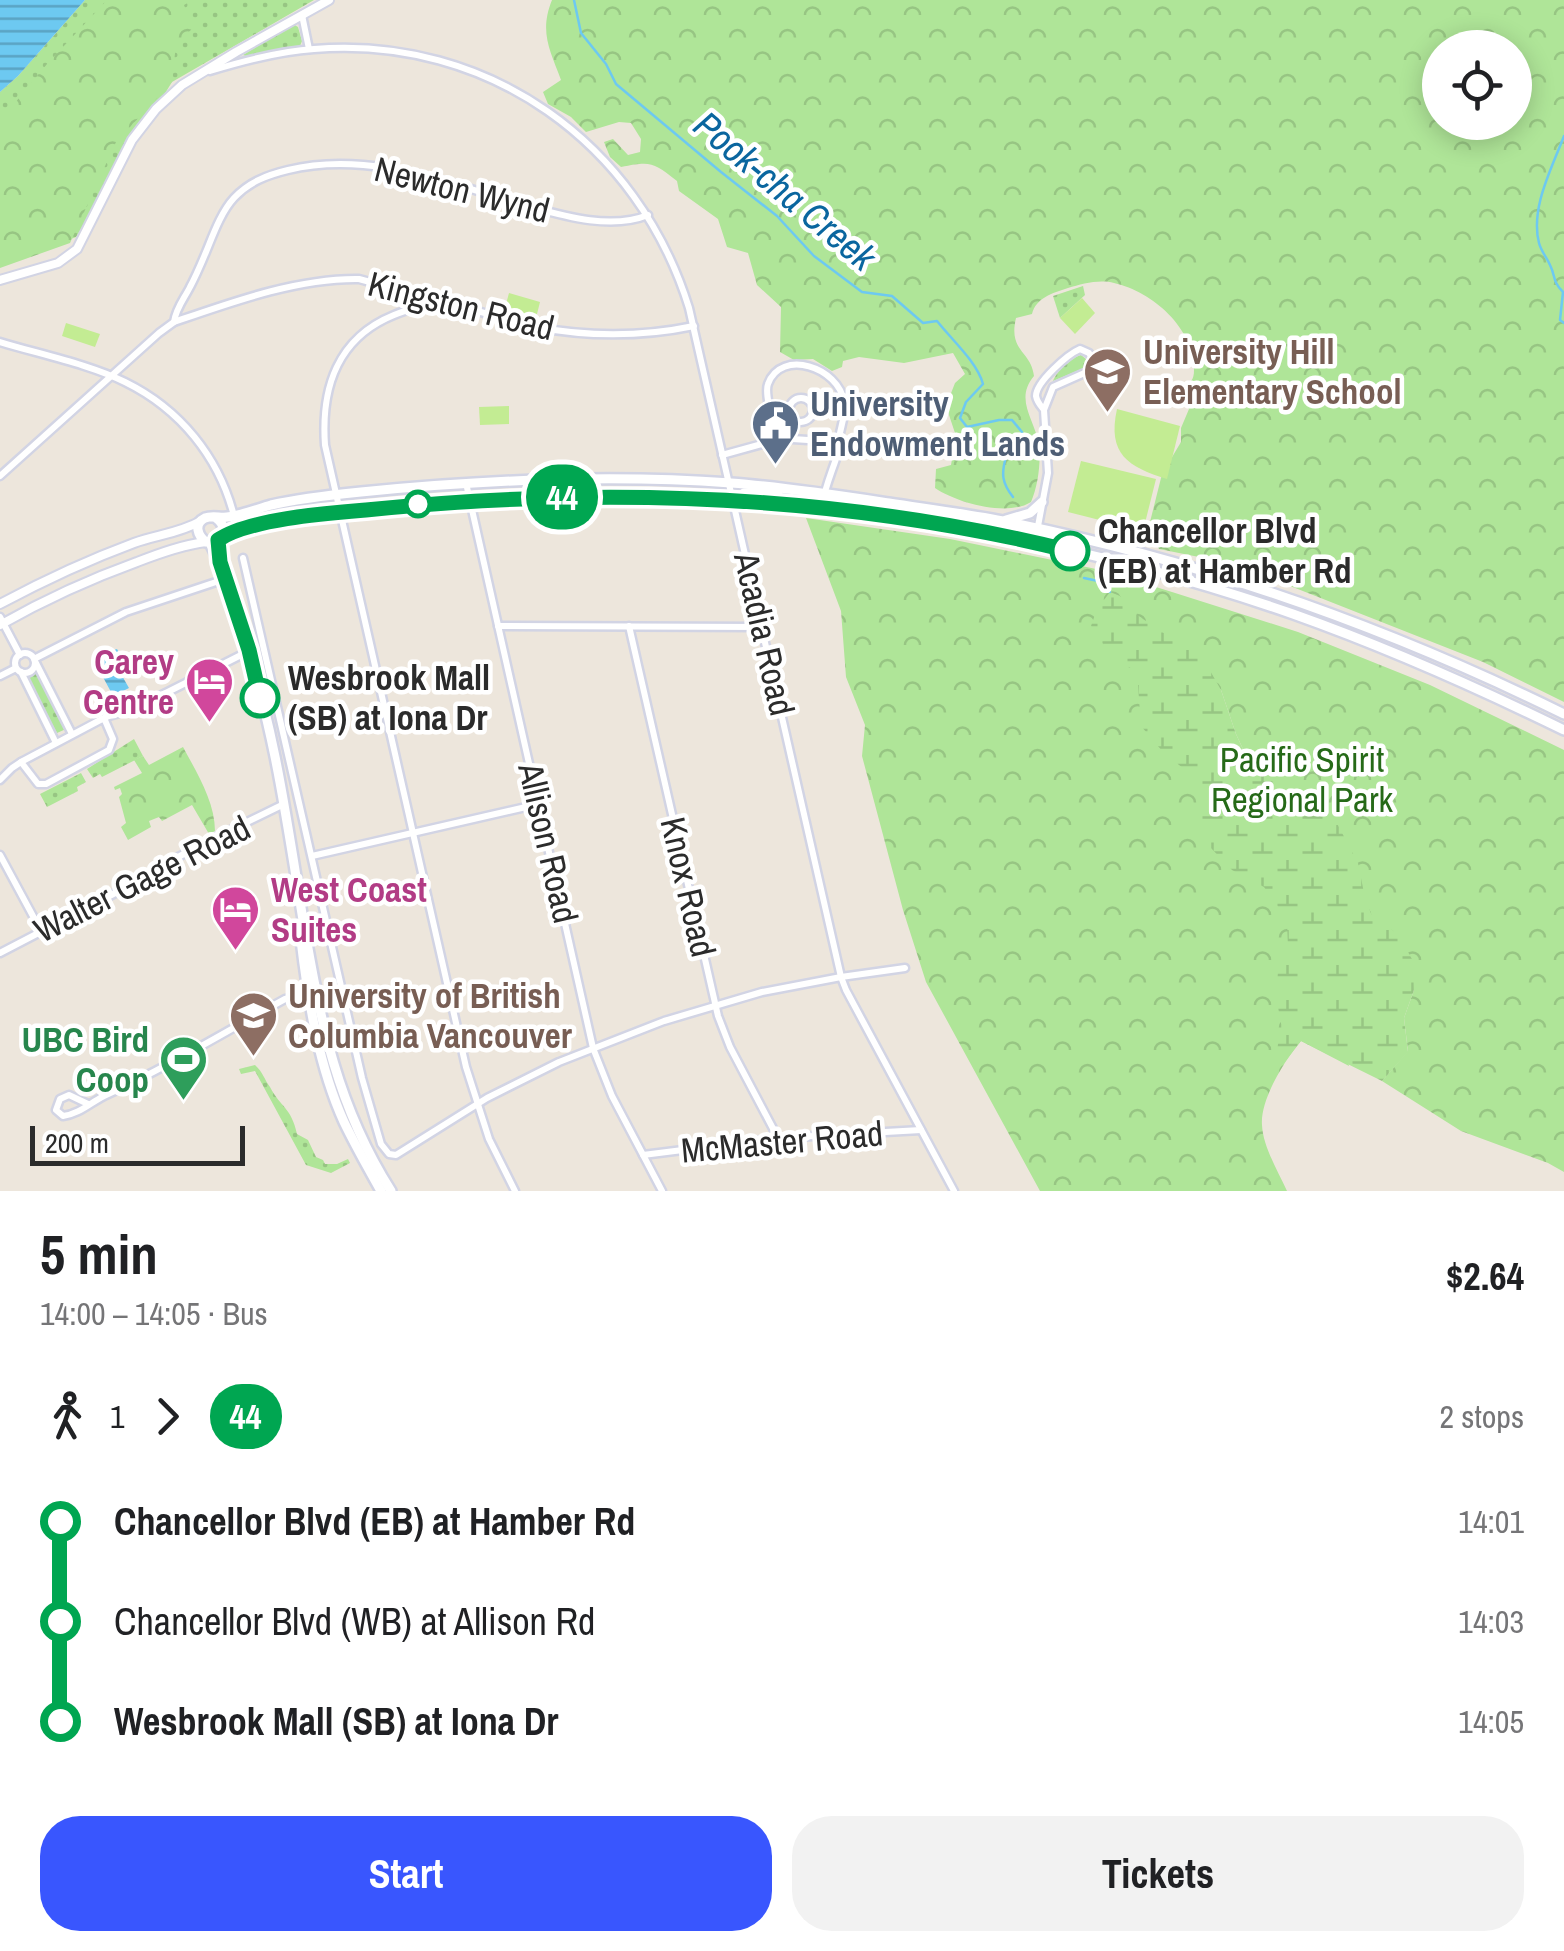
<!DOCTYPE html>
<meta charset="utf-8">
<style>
:root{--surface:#fff;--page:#f2f2f2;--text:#202124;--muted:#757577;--accent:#3956fe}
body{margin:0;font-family:"Archivo Narrow",sans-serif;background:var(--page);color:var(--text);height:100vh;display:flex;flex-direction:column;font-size:38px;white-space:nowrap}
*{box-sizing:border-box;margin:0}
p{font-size:32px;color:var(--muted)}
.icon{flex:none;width:55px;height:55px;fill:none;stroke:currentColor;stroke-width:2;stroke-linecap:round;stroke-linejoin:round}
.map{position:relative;height:1191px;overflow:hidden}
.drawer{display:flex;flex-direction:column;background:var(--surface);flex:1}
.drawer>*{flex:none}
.badge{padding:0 20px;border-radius:32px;font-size:35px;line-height:65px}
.controls{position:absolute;left:1422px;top:30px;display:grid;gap:20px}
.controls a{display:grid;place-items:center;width:110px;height:110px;border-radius:50%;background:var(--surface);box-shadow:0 5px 25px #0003;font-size:50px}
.scale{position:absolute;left:30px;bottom:25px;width:215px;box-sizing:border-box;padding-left:10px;border:5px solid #2b2b2b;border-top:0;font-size:28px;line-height:35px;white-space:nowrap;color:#2b2b2b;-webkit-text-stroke:8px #fff;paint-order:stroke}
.map>.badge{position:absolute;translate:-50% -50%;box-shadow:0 0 0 5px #fff}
.legs{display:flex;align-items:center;gap:15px;height:110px;padding:0 40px;font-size:32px}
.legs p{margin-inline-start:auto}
.head{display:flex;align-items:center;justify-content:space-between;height:170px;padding:0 40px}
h1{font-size:55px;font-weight:700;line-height:75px}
.primary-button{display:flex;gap:20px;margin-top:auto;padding:20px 40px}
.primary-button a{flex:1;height:115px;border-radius:40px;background:var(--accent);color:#fff;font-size:40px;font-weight:700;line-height:115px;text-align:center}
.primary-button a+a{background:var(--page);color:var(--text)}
ul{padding:0 40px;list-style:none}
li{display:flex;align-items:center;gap:35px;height:100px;font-size:38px}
li i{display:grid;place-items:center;width:15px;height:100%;margin:0 12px;background:currentColor}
li i::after{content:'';width:25px;height:25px;margin:-12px;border:8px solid;border-radius:50%;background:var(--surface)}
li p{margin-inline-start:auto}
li:first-child i{background:linear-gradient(#0000 50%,currentColor 0)}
li:last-child i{background:linear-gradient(currentColor 50%,#0000 0)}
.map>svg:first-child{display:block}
.green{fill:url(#green-dots)}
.forest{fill:url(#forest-crowns);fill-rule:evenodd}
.wetland{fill:url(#wetland-marsh)}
.pitch{fill:#c3ec93}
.water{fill:url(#water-rules)}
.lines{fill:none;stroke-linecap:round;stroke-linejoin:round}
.stream{stroke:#6dc9f1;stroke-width:2.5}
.minor-casing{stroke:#d2d4e4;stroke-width:11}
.tertiary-casing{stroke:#d2d4e4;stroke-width:12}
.secondary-casing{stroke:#d2d4e4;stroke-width:14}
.minor{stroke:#fff;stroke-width:6}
.tertiary{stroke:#fff;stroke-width:8}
.secondary{stroke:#fff;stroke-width:9}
.line-1-casing{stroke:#fff;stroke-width:22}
.line-1{stroke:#00a651;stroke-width:15}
.stop-1-dot{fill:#fff;stroke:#00a651;stroke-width:5}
.labels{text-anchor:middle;stroke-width:9;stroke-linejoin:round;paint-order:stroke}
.street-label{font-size:35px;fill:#2b2b2b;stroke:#fff}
.education-label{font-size:35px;font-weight:bold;fill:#785e54;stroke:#fff;text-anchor:start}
.service-label{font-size:35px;font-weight:bold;fill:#4e5e75;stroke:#fff;text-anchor:start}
.stop-label{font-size:35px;font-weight:bold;fill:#2b2b2b;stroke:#fff;text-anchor:start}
.hotel-label{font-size:35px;font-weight:bold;fill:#b23c85;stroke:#fff;text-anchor:end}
.park-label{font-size:35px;fill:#266a18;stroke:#fff}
.leisure-label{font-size:35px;font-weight:bold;fill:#27864d;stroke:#fff;text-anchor:end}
.water-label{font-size:38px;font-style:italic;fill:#0a669f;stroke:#fff}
</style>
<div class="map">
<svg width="1564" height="1191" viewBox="0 0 1564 1191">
<defs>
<pattern id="green-dots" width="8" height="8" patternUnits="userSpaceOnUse" patternTransform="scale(2.5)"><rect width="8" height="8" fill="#afe598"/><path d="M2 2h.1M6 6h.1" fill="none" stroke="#97c583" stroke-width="1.8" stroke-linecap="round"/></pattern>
<pattern id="forest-crowns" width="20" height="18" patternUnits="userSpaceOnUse" patternTransform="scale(2.5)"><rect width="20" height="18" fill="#afe598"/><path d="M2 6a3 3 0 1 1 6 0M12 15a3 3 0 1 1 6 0" fill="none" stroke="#97c583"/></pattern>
<pattern id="wetland-marsh" width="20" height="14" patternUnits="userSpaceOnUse" patternTransform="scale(2.5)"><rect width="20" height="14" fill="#afe598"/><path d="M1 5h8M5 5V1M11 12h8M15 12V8" fill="none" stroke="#97c583"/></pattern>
<pattern id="water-rules" width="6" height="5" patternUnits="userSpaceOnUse" patternTransform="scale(2.5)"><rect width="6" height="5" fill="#6dc9f1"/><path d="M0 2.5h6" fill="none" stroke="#5aa3c3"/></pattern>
</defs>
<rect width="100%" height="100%" fill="#ede6dc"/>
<g class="green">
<path d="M85,0H314L172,82L76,237L0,267V92L18,76Z"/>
<path d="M293,24L298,27L302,41L300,46L249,57L243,55Z"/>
<path d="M1083,286L1085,295L1060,318L1053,296Z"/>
<path d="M1081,355L1086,359L1087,363L1084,368L1053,381C1056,372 1071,358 1081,355Z"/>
<path d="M35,671L66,729L57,733L26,676Z"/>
<path d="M134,739L143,756L102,777L100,774L93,778L87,769Z"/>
<path d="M81,773L86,782L77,787L78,791L47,807L40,794Z"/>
<path d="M255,1065C263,1072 264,1079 270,1087C281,1108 291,1107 297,1134L308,1140L316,1157L323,1160L325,1164H337L348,1159L350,1163L331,1173L306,1165L255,1071L241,1074L239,1069Z"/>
</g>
<g class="forest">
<path d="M107,0H193L184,5L193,28L176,44L172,82L116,142L70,243L0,268V121L47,64Z"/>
<path d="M552,0H1564V702L1483,662L1280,582L1219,561L1159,549L1149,526L1162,474L1181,442V428L1189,409L1179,396L1181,386C1191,383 1194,380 1194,370C1194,328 1153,292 1114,283C1099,279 1082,284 1068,288C1052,293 1036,298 1032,314L1016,318C1008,352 1031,350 1034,376C1014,400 1035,419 1039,445C1041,463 1038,486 1031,502C1008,517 957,503 935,488L936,469L951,465L956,436L946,406L955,383L965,374L953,353L904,363L859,357L843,361L842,367L832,371L813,359L794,360L780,352L781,307L757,285L748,253L727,247L718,219L679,191L677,181C653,162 651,161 621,167L610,157L604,142L613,139L628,155L640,152L641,139L631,123L619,122L586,132L571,117L548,104L543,92L561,80C550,50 539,32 552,0ZM1440,48H1515V122H1440Z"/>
<path d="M806,518L950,539L1101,570L1172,592L1298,632L1430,685L1564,750V1172L1548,1163L1461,1131L1382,1081L1408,1051L1404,1018L1414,990L1372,919L1260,786L1236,734L1221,690L1118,599L1309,886L1349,1066L1301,1041C1285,1060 1260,1099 1262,1125C1263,1147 1278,1171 1287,1191H1040L926,982L903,910L862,756L865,725L846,677L841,611Z"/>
<path d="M183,747C197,773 215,802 215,831L209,834L192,805L162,821L159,817L149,821L151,827L128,840L121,827L126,823L119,797L122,794L120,788L115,790L114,787L142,773L134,760L143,756L149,765Z"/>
</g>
<path class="wetland" d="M1110,592L1120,596L1137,615L1204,660L1221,690L1236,734L1247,758L1278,775L1332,814L1358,863L1365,898L1372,916L1398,934L1413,961L1414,990L1404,1018L1408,1052L1382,1081L1301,1041L1283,1064L1277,1048L1282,1029L1275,990L1279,966L1288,948L1287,920L1264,887L1232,870L1210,847L1201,825L1199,799L1184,769L1163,752L1141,726L1137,672L1110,655L1091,626L1097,609Z"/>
<g class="pitch">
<path d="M509,293L540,302L536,318L505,308Z"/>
<path d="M1082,298L1095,313L1075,334L1060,318Z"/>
<path d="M66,323L100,334L95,347L62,336Z"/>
<path d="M509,406V424L480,425L479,407Z"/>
<path d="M1117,409L1180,426L1167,479C1128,467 1107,454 1117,409Z"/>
<path d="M1081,461L1156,479L1143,531L1068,512Z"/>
</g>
<g class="water">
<path d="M0,0H85L18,76L0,92Z"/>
<path d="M117,649L128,669L121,674L129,688L115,695L113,691L111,692L97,666L100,664L99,660L102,661L115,653L114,650Z"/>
</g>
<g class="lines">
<g class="stream">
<path d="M574,0L581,33L606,64L616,84L721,172L777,216L814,256L862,292L892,296L923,323L937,321C952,340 977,362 983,384L966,402L960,418L967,427L999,420H1012L1022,432L1018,451L1006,457C1001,474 1002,483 1013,497"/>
<path d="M1564,136C1552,168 1530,208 1539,243C1541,251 1547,258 1550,265C1556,277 1552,281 1563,292L1560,320L1564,323"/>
<path d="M1084,578L1098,581L1110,592"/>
</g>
<defs>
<g id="minor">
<path d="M302,15L309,49"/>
<path d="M210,71C243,61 280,51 314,49C488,35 638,143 689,308L841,977L846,990L954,1191"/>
<path d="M439,300C424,305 408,309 394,315C337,338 321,389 325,445L466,1067L489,1139L515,1191"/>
<path d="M174,322C232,302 298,278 359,279L536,327C589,337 641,337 694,326"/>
<path d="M0,342C39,354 89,364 125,382C180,409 219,457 234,516"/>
<circle cx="801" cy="410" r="12"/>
<path d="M777,437L792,418"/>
<path d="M777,438C774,426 764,394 768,384C781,348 839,367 844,402C846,412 842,423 840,433C839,441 839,449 837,456C831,474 824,490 821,509"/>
<path d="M722,455L773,441L777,438L839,442"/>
<path d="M0,476L159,333L174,322C176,308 184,299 190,287C196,276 201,264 206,252C213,235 221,212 234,198C249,182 267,175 288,170C370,150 449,184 528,206C564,216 611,230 648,215"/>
<path d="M466,483L593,1048L612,1096L662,1191"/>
<path d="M1035,542L1048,473L1044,410L1053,387L1089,371L1093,361L1089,353L1080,349C1068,354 1036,382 1036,396C1037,402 1040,405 1044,410"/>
<path d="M243,558L362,1078L381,1144L389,1154L396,1155L487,1098L559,1062L664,1021L762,992L841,977L905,968"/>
<path d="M0,617L20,655"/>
<path d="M498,626L761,627"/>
<path d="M629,626L718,1016L730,1047L778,1138"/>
<circle cx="25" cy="663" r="10"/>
<path d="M34,659L126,612L225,579"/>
<path d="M35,661L72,734"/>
<path d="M21,672L56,743"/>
<path d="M0,676L16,668"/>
<path d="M104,718L113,739L109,750L46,784H38L21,762L104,718C115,713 126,712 138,707L249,651"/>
<path d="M0,780L12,768L21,762"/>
<path d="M0,855L41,931"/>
<path d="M312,856L539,804"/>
<path d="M0,953L121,890L145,875L204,843L284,804"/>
<path d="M88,1104L69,1095L60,1099L56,1110L63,1116C79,1114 90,1103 104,1096C166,1068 225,1032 285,999L309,993"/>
<path d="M643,1155L778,1138L921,1130"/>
</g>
<g id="tertiary">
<path d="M0,280L58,263L77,249L132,140L156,109L182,85L236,52L329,0"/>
<path d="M0,604C43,581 88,560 134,543C156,535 180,533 201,521"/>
<path d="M0,625C44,600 90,579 137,562C160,553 182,545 206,542"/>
</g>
<g id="secondary">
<path d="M733,501L744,493L778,492"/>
<path d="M216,518C225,524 225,533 218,540L206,542C198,536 193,524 205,518C212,515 220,518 227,517C242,515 257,509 271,505C301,498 331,495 361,492C483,480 608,474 731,483C784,487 836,495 889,503C928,509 969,514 1008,522C1202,561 1387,627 1564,714"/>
<path d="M1006,520L1030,513L1042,502"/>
<path d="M221,537C269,520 320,514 369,509C415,504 460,500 505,498C772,489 1041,526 1293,614C1386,647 1476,687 1564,730"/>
<path d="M210,543C225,572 233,604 243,636C275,729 288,829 304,926C321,1023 337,1106 391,1191"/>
<path d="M301,940C308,1000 319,1067 344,1122C355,1145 368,1168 381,1191"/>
</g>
</defs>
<use href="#minor" class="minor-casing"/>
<use href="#tertiary" class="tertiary-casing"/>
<use href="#secondary" class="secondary-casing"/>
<use href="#minor" class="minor"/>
<use href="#tertiary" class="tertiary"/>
<use href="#secondary" class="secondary"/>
</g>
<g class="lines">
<defs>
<path id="line-1" d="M260,698L249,650L220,562L218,540C248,519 329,513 366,510C601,486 841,494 1070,551"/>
</defs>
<use href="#line-1" class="line-1-casing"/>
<use href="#line-1" class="line-1"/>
</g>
<defs>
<symbol id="school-pin" viewBox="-11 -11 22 30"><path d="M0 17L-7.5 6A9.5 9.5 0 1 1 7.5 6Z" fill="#8d6e63" stroke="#fff"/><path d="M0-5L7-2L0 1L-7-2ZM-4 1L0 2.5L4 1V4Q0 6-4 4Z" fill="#fff"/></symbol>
<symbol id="civic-pin" viewBox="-11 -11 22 30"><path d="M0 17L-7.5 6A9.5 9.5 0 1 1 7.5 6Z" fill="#5c6f8a" stroke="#fff"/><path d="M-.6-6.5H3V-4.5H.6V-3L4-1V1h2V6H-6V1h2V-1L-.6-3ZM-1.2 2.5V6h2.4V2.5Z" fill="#fff"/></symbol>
<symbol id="hotel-pin" viewBox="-11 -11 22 30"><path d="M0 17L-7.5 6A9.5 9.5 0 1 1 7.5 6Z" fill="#d1479c" stroke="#fff"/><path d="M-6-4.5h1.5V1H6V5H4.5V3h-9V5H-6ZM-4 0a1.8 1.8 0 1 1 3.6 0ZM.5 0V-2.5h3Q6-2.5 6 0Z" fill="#fff"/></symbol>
<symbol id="university-pin" viewBox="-11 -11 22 30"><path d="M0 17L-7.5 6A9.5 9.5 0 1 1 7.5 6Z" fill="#8d6e63" stroke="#fff"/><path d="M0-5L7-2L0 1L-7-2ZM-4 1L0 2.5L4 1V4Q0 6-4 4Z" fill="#fff"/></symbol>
<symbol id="stadium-pin" viewBox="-11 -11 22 30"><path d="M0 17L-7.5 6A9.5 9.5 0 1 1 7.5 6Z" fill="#2e9e5b" stroke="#fff"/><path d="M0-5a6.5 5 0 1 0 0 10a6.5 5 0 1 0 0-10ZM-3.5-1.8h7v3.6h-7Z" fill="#fff"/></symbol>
</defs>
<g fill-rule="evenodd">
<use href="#school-pin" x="1080" y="344" width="55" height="75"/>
<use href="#civic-pin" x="748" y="396" width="55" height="75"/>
<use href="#hotel-pin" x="182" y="654" width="55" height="75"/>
<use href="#hotel-pin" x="208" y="882" width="55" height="75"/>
<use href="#university-pin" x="226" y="988" width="55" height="75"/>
<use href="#stadium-pin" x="156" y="1032" width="55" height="75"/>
</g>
<g class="stop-1-dot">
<circle cx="418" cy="504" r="12"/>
<circle cx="1070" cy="551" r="18"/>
<circle cx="260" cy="698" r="18"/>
</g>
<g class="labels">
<g class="street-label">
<text transform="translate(462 190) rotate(14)" y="12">Newton Wynd</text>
<text transform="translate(461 306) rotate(14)" y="12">Kingston Road</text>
<text transform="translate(764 634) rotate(77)" y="12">Acadia Road</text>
<text transform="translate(548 843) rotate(77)" y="12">Allison Road</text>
<text transform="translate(142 879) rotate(-27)" y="12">Walter Gage Road</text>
<text transform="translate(688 887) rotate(77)" y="12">Knox Road</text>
<text transform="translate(782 1142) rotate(-5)" y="12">McMaster Road</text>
</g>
<g class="education-label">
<text x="1143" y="364">University Hill<tspan x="1143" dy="40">Elementary School</tspan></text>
<text x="288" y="1008">University of British<tspan x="288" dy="40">Columbia Vancouver</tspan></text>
</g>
<g class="service-label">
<text x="810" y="416">University<tspan x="810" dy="40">Endowment Lands</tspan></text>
</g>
<g class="stop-label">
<text x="1098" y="543">Chancellor Blvd<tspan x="1098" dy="40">(EB) at Hamber Rd</tspan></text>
<text x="288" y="690">Wesbrook Mall<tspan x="288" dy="40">(SB) at Iona Dr</tspan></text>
</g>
<g class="hotel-label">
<text x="174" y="674">Carey<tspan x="174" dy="40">Centre</tspan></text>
<text x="271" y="902" text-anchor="start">West Coast<tspan x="271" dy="40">Suites</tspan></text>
</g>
<g class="park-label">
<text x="1302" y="772">Pacific Spirit<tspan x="1302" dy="40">Regional Park</tspan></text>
</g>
<g class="leisure-label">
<text x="149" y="1052">UBC Bird<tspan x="149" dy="40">Coop</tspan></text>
</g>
<g class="water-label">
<text transform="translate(785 191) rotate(40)" y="13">Pook-cha Creek</text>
</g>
</g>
</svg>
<div class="controls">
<a><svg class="icon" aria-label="locate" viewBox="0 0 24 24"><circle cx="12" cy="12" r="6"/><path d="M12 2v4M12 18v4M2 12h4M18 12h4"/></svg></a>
</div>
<div class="scale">200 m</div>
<b class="badge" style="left:562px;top:497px;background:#00a651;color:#fff">44</b>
</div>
<section class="drawer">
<div class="head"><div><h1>5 min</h1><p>14:00 – 14:05 · Bus</p></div><b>$2.64</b></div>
<div class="legs"><svg class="icon" aria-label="walk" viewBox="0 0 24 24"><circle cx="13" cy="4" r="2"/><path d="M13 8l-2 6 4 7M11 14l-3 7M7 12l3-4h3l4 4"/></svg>1<svg class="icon" aria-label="forward" viewBox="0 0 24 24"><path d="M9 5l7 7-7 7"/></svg><b class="badge" style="background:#00a651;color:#fff">44</b><p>2 stops</p></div>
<ul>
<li><i style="color:#00a651"></i><b>Chancellor Blvd (EB) at Hamber Rd</b><p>14:01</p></li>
<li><i style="color:#00a651"></i><span>Chancellor Blvd (WB) at Allison Rd</span><p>14:03</p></li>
<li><i style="color:#00a651"></i><b>Wesbrook Mall (SB) at Iona Dr</b><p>14:05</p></li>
</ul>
<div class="primary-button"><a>Start</a><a>Tickets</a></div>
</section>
